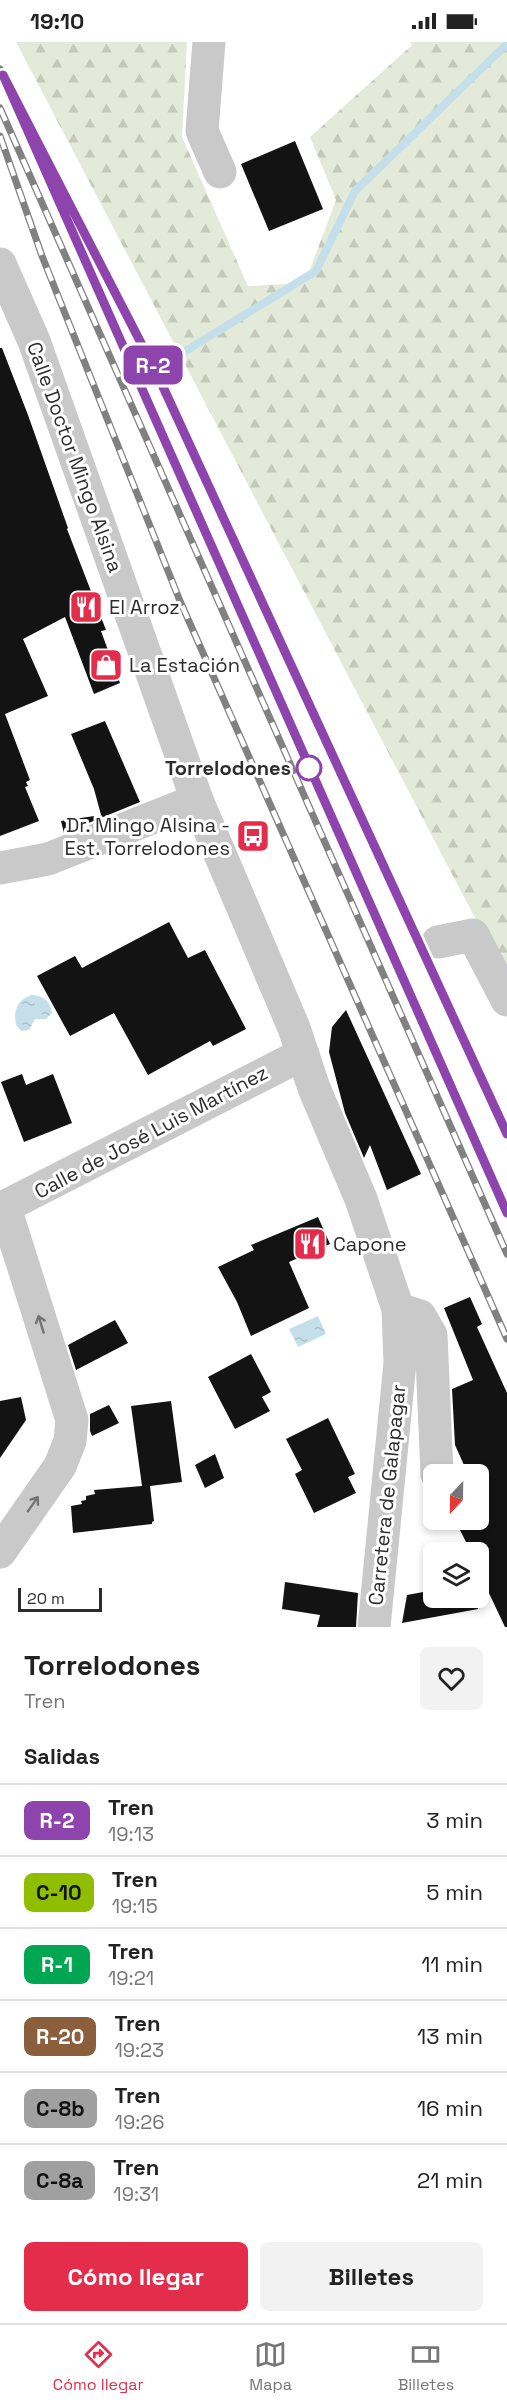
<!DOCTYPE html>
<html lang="es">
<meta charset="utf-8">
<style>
:root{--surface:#fff;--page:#f2f2f2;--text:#222;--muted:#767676;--line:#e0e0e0;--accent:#e42d4a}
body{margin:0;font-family:"Space Grotesk",sans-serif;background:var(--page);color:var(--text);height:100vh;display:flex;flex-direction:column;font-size:22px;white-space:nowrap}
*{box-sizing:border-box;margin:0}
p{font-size:20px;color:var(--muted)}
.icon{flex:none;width:33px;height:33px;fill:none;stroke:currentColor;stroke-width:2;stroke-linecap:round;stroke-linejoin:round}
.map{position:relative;height:1585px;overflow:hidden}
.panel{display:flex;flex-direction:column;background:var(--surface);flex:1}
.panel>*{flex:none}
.badge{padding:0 12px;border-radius:9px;font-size:21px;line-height:39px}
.needle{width:39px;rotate:202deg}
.tools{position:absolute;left:423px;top:1422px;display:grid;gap:12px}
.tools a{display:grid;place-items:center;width:66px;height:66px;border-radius:9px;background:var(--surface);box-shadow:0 3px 9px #0003;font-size:30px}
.scale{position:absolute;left:18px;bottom:15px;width:84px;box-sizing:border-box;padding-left:6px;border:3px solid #2c2c2c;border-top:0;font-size:16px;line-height:21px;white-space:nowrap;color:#2c2c2c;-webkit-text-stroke:4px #fff;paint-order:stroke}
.map>.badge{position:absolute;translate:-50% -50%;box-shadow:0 0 0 3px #fff}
h2{padding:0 24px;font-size:22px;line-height:54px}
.round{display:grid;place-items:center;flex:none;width:63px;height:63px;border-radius:9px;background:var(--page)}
.overview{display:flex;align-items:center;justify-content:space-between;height:102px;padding:0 24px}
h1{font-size:28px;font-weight:700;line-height:45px}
.cta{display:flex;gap:12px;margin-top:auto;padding:12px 24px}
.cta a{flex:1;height:69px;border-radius:9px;background:var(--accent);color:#fff;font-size:24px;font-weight:700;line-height:69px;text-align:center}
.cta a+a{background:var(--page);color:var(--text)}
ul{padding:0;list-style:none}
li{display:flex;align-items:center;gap:18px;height:72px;padding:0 24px;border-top:2px solid var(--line)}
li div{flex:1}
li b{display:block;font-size:22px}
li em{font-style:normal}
li .badge{min-width:66px;font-weight:700;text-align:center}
.status{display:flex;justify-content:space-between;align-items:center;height:42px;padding:0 30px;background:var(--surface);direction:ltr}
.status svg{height:16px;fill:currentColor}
.dock{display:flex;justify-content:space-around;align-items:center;height:84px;border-top:2px solid var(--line);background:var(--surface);font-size:16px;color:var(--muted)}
.dock a{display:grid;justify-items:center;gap:3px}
.dock .on{color:var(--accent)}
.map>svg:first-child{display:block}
.forest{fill:url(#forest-firs)}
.water{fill:url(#water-ripples)}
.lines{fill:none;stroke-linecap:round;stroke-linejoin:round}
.stream{stroke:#c5dfea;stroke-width:8}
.building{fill:#131313}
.minor{stroke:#c9c9c9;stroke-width:33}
.rail-casing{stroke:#818181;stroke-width:7}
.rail{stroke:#fff;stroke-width:4.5;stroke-dasharray:14;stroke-linecap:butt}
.oneway{stroke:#737373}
.line-casing{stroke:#fff;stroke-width:14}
.line{stroke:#8e44ad;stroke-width:9}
.stop-dot{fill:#fff;stroke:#8e44ad;stroke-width:3}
.labels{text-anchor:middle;stroke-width:6;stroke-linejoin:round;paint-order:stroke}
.street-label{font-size:20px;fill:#2c2c2c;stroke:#fff}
.poi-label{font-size:20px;fill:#2c2c2c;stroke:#fff;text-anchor:start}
.stop-label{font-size:20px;font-weight:bold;fill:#2c2c2c;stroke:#fff;text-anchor:end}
</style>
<div class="status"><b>19:10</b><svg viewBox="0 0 49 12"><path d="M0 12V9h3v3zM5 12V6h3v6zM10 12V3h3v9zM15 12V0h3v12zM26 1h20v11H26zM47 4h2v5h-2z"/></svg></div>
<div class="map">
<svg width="507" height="1585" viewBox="0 0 507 1585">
<defs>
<pattern id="forest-firs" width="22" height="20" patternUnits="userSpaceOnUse" patternTransform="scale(1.5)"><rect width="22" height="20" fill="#e4ead9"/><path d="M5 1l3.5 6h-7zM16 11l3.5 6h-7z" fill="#c4c9ba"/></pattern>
<pattern id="water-ripples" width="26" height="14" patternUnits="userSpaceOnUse" patternTransform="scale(1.5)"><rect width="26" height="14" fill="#c5dfea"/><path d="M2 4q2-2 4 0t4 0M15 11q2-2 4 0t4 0" fill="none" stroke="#a9c0c9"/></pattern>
</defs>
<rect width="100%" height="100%" fill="#fff"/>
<path class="forest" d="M16,0H187L182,95L248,244L305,241L336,158L310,95L412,3L410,0H507V937Z"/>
<g class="water">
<path d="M31,953C42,953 51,959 52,971L46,977H35L29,988L21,989L16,983C13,969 17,958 31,953Z"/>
<path d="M318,1274L326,1292L298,1305L289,1287Z"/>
</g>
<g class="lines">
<path class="stream" d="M184,310L316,229L355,149L507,2"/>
</g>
<g class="building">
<path d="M295,99L323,167L269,189L241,122Z"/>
<path d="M0,306H2L28,373L68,486L67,487L106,588L101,589L120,641L94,652L65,575L23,597L48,654L5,672L30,738L26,740L28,744L25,745L39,779L0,794Z"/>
<path d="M105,679L140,760L64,791L61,779L101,773L94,747L71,692Z"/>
<path d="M169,880L188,916L205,908L246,987L213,1004L210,999L148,1033L114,971L70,994L37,934L75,914L82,926Z"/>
<path d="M346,968L421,1132L387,1148L370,1103L364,1116L345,1071L329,1010L332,985Z"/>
<path d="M22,1032L26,1043L53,1032L72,1081L24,1100L1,1040Z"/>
<path d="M318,1175L330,1202L289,1220L309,1266L251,1294L237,1260L218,1225L254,1208L251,1203Z"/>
<path d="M470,1255L482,1282L477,1285L507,1351V1585H505L478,1528V1510H471L455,1478H478V1432H468L455,1403L452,1347L473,1338L444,1266Z"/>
<path d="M115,1278L128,1301L76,1328L68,1303Z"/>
<path d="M251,1312L271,1350L262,1355L270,1369L235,1387L208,1335Z"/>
<path d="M21,1355L26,1378L0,1416V1359Z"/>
<path d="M171,1359L182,1440L150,1444L154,1479L152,1480V1482L73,1491L71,1464L82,1462L81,1459L86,1458V1454L95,1452L94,1448L142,1444L131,1364Z"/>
<path d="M109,1363L119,1381L92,1394L90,1389V1372Z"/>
<path d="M328,1376L355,1432L348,1435L356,1451L314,1471L295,1432L302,1428L286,1397Z"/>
<path d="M215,1412L224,1436L205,1446L195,1423Z"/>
<path d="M285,1540L358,1551L356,1585H317L320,1573L282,1567Z"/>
<path d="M434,1548V1556H477L478,1567L402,1581L407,1553Z"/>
</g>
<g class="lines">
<g class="minor">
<path d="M209,0L202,89L220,130"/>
<path d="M0,222L34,299L197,758L294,986L314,1046L361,1157L398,1267L400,1321L374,1585"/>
<path d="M0,826L48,817L197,758"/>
<path d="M438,900L473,893L507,958"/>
<path d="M0,1167L303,1012"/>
<path d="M398,1267L420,1274L431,1293L437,1432"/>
<path d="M0,1510L60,1424L70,1399L72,1378L5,1166"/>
</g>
<defs>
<g id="rail">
<path d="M0,27L507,1171"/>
<path d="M0,66L507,1212"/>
<path d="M0,94L42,214L180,559L507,1297"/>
<path d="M64,153L96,210L158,334L507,1092"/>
</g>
</defs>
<use href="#rail" class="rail-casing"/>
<use href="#rail" class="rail"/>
</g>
<defs><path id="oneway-shaft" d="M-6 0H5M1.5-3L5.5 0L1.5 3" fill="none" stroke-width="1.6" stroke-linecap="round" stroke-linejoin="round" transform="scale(1.5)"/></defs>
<g class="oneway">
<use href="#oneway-shaft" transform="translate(41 1282) rotate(-107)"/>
<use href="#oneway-shaft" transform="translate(33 1462) rotate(-55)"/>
</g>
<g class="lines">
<defs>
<path id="line" d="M507,1092L158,334L3,33L507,1171"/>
</defs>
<use href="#line" class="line-casing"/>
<use href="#line" class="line"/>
</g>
<defs>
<symbol id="restaurant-square" viewBox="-11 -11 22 22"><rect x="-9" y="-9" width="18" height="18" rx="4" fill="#e42d4a" stroke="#fff"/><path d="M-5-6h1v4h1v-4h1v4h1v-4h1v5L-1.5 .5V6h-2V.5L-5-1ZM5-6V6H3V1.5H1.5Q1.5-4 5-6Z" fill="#fff"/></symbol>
<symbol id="shop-square" viewBox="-11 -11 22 22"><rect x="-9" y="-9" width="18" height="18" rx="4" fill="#e42d4a" stroke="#fff"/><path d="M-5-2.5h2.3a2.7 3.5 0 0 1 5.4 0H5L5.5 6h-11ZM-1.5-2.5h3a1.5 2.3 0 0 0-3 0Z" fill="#fff"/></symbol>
<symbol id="bus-square" viewBox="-11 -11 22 22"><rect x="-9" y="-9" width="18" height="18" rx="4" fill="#e42d4a" stroke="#fff"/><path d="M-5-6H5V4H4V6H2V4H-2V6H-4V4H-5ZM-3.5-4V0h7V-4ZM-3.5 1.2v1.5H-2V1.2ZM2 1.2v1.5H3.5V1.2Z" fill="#fff"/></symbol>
</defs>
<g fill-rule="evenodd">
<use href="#restaurant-square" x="67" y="546" width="38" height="38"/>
<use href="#shop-square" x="87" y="604" width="38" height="38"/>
<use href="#bus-square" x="234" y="775" width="38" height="38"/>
<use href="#restaurant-square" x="291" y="1183" width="38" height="38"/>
</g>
<circle class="stop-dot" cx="309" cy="726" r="12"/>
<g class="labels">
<g class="street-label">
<text transform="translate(75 415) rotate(70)" y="7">Calle Doctor Mingo Alsina</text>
<text transform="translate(151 1090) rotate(-28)" y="7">Calle de José Luis Martínez</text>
<text transform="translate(387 1453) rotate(-84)" y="7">Carretera de Galapagar</text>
</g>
<g class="poi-label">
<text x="109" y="572">El Arroz</text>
<text x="129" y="630">La Estación</text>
<text x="230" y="790" text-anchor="end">Dr. Mingo Alsina -<tspan x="230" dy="23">Est. Torrelodones</tspan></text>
<text x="333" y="1209">Capone</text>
</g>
<g class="stop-label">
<text x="291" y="733">Torrelodones</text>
</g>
</g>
</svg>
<div class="tools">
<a><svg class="needle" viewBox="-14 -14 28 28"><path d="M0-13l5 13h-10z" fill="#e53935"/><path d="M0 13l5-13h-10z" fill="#767676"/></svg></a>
<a><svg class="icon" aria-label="layers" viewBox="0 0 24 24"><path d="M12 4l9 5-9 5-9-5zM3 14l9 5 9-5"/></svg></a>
</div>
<div class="scale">20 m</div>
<b class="badge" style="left:153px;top:323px;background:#8e44ad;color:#fff">R-2</b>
</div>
<section class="panel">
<div class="overview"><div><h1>Torrelodones</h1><p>Tren</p></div><a class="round"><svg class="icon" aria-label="heart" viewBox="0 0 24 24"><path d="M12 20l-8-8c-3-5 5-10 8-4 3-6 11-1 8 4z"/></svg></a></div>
<h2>Salidas</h2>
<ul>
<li><span class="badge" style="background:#8e44ad;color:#fff">R-2</span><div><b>Tren</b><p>19:13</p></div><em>3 min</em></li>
<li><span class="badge" style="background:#8fbe00;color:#111">C-10</span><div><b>Tren</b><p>19:15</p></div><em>5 min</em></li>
<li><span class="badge" style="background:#00a651;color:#fff">R-1</span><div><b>Tren</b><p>19:21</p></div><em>11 min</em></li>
<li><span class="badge" style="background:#8b5e3c;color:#fff">R-20</span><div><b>Tren</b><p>19:23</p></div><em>13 min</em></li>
<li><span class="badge" style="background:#a0a0a0;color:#111">C-8b</span><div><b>Tren</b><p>19:26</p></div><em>16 min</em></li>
<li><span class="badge" style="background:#a0a0a0;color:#111">C-8a</span><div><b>Tren</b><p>19:31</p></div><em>21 min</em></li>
</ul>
<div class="cta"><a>Cómo llegar</a><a>Billetes</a></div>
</section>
<nav class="dock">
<a class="on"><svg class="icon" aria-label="directions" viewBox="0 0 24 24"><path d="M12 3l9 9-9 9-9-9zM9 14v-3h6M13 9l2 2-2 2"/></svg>Cómo llegar</a>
<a><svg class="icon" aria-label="map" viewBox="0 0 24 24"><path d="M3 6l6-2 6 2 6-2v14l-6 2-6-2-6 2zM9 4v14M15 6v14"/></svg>Mapa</a>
<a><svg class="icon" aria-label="tickets" viewBox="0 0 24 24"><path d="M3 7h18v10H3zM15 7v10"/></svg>Billetes</a>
</nav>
